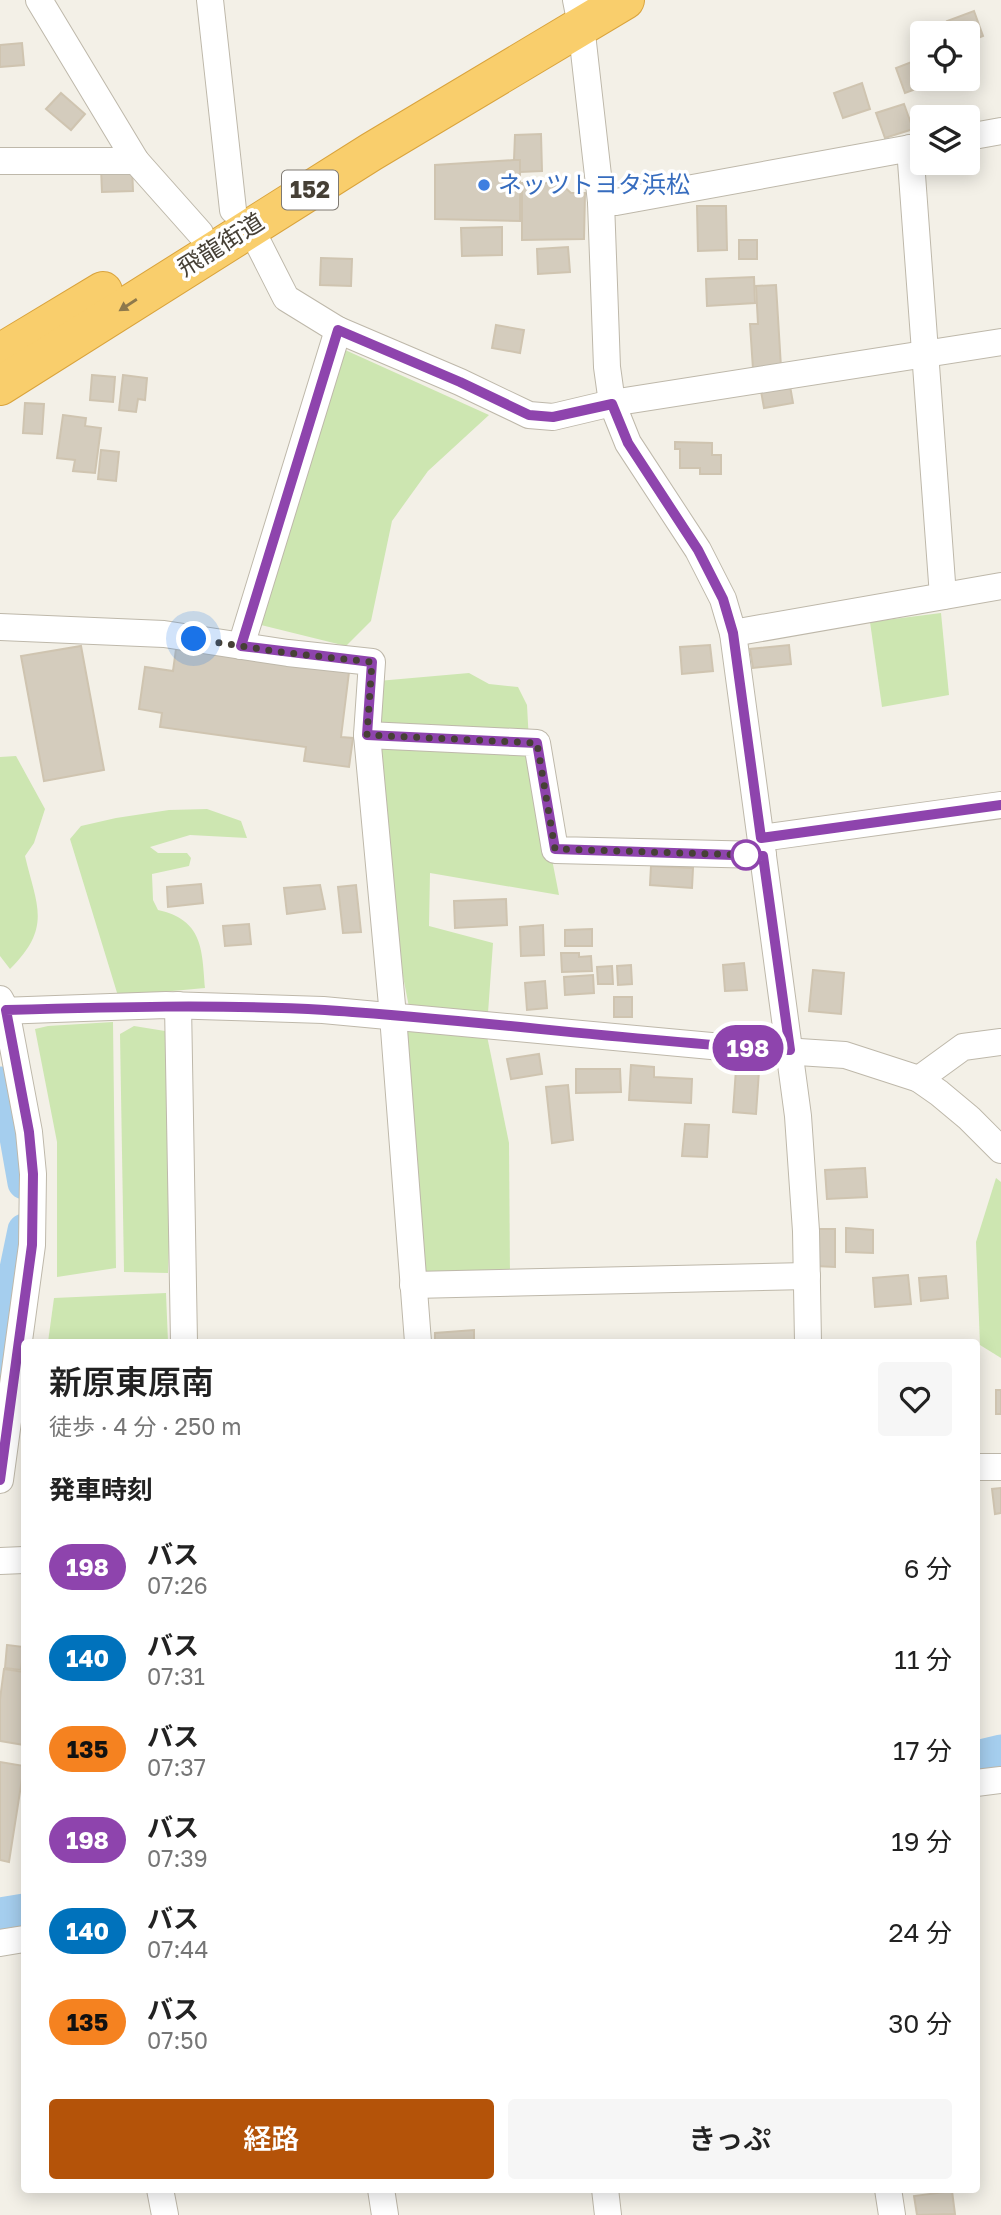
<!DOCTYPE html>
<html lang="ja">
<meta charset="utf-8">
<style>
:root{--surface:#fff;--page:#f6f6f6;--text:#222;--muted:#767676;--accent:#b45309}
body{margin:0;font-family:"Golos Text","Noto Sans JP",sans-serif;background:var(--page);color:var(--text);height:100vh;display:flex;flex-direction:column;font-size:26px;white-space:nowrap}
*{box-sizing:border-box;margin:0}
p{font-size:23px;color:var(--muted)}
.icon{flex:none;width:38px;height:38px;fill:none;stroke:currentColor;stroke-width:2;stroke-linecap:round;stroke-linejoin:round}
.map{position:relative;flex:1;overflow:hidden}
.sheet{position:absolute;left:21px;top:1339px;width:959px;height:854px;display:flex;flex-direction:column;background:var(--surface);border-radius:7px;box-shadow:0 4px 18px #0003}
.sheet>*{flex:none}
.badge{padding:0 14px;border-radius:23px;font-size:24px;line-height:46px}
.tools{position:absolute;left:910px;top:21px;display:grid;gap:14px}
.tools a{display:grid;place-items:center;width:70px;height:70px;border-radius:7px;background:var(--surface);box-shadow:0 4px 18px #0003;font-size:35px}
.you{position:absolute;width:35px;height:35px;margin:-18px;border:5px solid #fff;border-radius:50%;background:#1a73e8;box-shadow:0 0 0 10px #1a73e833}
.map>.badge{position:absolute;translate:-50% -50%;box-shadow:0 0 0 4px #fff}
h2{padding:0 28px;font-size:26px;line-height:63px}
.round{display:grid;place-items:center;flex:none;width:74px;height:74px;border-radius:7px;background:var(--page)}
.head{display:flex;align-items:center;justify-content:space-between;height:119px;padding:0 28px}
h1{font-size:33px;font-weight:600;line-height:52px}
.action{display:flex;gap:14px;margin-top:auto;padding:14px 28px}
.action a{flex:1;height:80px;border-radius:7px;background:var(--accent);color:#fff;font-size:28px;font-weight:600;line-height:80px;text-align:center}
.action a+a{background:var(--page);color:var(--text)}
ul{padding:0;list-style:none}
li{display:flex;align-items:center;gap:21px;height:91px;padding:0 28px}
li div{flex:1}
li b{display:block;font-size:26px}
li em{font-style:normal}
li .badge{min-width:77px;font-weight:700;text-align:center}
.map>svg:first-child{display:block}
.green{fill:#cde6b1}
.lines{fill:none;stroke-linecap:round;stroke-linejoin:round}
.river{stroke:#a5ceee;stroke-width:33}
.building{fill:#d4ccbd;stroke:#cfc4b0;stroke-width:2}
.minor-casing{stroke:#beb8aa;stroke-width:28}
.highway-casing{stroke:#d9a33c;stroke-width:40}
.minor{stroke:#fff;stroke-width:26}
.highway{stroke:#f9ce6c;stroke-width:38}
.oneway{fill:#8e794c}
.line-casing{stroke:#fff;stroke-width:16}
.line{stroke:#8e44ad;stroke-width:10}
.walk{stroke:#464036;stroke-width:7;stroke-dasharray:0 12.6}
.shop-dot{fill:#3f7fe0;stroke:#fff;stroke-width:2.5}
.stop-dot{fill:#fff;stroke:#8e44ad;stroke-width:3.5}
.labels{text-anchor:middle;stroke-width:7;stroke-linejoin:round;paint-order:stroke}
.shield{fill:#fff;stroke:#7e7972;stroke-width:2}
.shield-label{font-size:23px;font-weight:bold;fill:#464036}
.shop-label{font-size:24px;fill:#366cbe;stroke:#fff;text-anchor:start}
.street-label{font-size:24px;fill:#464036;stroke:#fff}
</style>
<div class="map">
<svg width="1001" height="2215" viewBox="0 0 1001 2215">
<rect width="100%" height="100%" fill="#f3f0e7"/>
<g class="green">
<path d="M343,349L489,415L428,471L392,521L371,621L346,646L261,625Z"/>
<path d="M941,613L949,695L882,707L870,622Z"/>
<path d="M469,673L489,684L518,687L527,705L529,742L559,895L430,873L429,926L493,943L488,1013L409,1007L384,879L378,681Z"/>
<path d="M16,756L45,809L34,843L25,856C37,907 52,927 10,969L0,956V757Z"/>
<path d="M207,809L241,821L247,838L190,835L150,847L158,853H187L191,858L189,866L152,874L153,900L158,910C203,920 202,949 205,988L118,996L70,839L81,826L116,818L169,810Z"/>
<path d="M113,1022L116,1268L57,1277V1142L35,1029L48,1026Z"/>
<path d="M134,1026L165,1031L172,1148L168,1273L124,1272L120,1034Z"/>
<path d="M401,1029L487,1036L509,1143L510,1277L421,1273Z"/>
<path d="M996,1178L1001,1182V1358L980,1345L976,1242Z"/>
<path d="M166,1293L168,1342H48L54,1298Z"/>
</g>
<g class="lines">
<g class="river">
<path d="M0,1083L15,1132L24,1183"/>
<path d="M0,1363L12,1288L24,1230"/>
<path d="M976,1757L1001,1751"/>
<path d="M0,1914L24,1910"/>
</g>
</g>
<g class="building">
<path d="M974,11L983,36L968,42V33H951L947,21Z"/>
<path d="M22,43L24,65L0,67V45Z"/>
<path d="M922,58V79H931L932,83L905,93L896,68Z"/>
<path d="M862,83L870,109L843,118L834,93Z"/>
<path d="M61,93L85,114L71,130L46,109Z"/>
<path d="M904,104L913,129L885,138L876,113Z"/>
<path d="M541,134L542,171L520,172V160H514L515,135Z"/>
<path d="M514,160H520V221L435,219V165Z"/>
<path d="M132,167L133,191L102,192L101,168Z"/>
<path d="M522,183H560L571,193H585L584,239L522,240Z"/>
<path d="M697,206H726L727,250L698,251Z"/>
<path d="M502,227V255L462,256L461,228Z"/>
<rect x="739" y="240" width="18" height="19"/>
<path d="M568,247L570,272L538,274L537,249Z"/>
<path d="M321,258L352,259L351,286L320,285Z"/>
<path d="M754,277L755,303L707,306L706,279Z"/>
<path d="M776,285L781,367L753,369L750,324H758L756,286Z"/>
<path d="M496,325L524,330L520,353L492,348Z"/>
<path d="M92,375L115,377L113,402L90,400Z"/>
<path d="M123,375L147,378L145,400L138,399L136,412L119,410Z"/>
<path d="M790,386L793,403L764,408L761,391Z"/>
<path d="M25,403L44,404L42,434L23,433Z"/>
<path d="M63,415L86,418L85,426L101,428L95,473L73,471L75,460L57,458Z"/>
<path d="M675,442L712,443V455H721V474H700V468H680V449H675Z"/>
<path d="M101,450L119,452L116,481L98,479Z"/>
<path d="M710,645L713,671L682,674L680,647Z"/>
<path d="M789,645L791,664L753,668L750,649Z"/>
<path d="M81,646L104,770L44,781L21,656Z"/>
<path d="M176,649L349,672L341,737L353,738L349,767L304,761L306,747L160,727L162,713L139,709L145,667L173,671Z"/>
<path d="M651,866L693,868L692,888L650,885Z"/>
<path d="M201,884L203,903L168,907L167,887Z"/>
<path d="M320,885L325,909L287,914L284,888Z"/>
<path d="M356,885L361,932L343,933L338,887Z"/>
<path d="M506,899L507,925L455,928L454,901Z"/>
<path d="M249,924L251,944L225,946L223,926Z"/>
<path d="M543,925L544,955L521,956L520,927Z"/>
<path d="M592,929V946H565V930Z"/>
<path d="M561,953H579V957L591,956L592,971L562,972Z"/>
<path d="M744,963L747,990L725,991L723,965Z"/>
<path d="M631,965L632,984L618,985L617,966Z"/>
<path d="M612,966L613,984H598L597,967Z"/>
<path d="M813,970L844,973L841,1014L809,1011Z"/>
<path d="M593,975L594,993L565,995L564,977Z"/>
<path d="M545,981L547,1008L527,1010L525,983Z"/>
<rect x="614" y="997" width="18" height="20"/>
<path d="M539,1054L542,1074L511,1079L507,1059Z"/>
<path d="M631,1065L654,1067V1077L692,1079L691,1103L629,1100Z"/>
<path d="M576,1069H620L621,1092L576,1093Z"/>
<path d="M736,1069L759,1071L756,1114L733,1112Z"/>
<path d="M568,1085L573,1140L552,1143L546,1087Z"/>
<path d="M685,1124L709,1125L707,1157L682,1156Z"/>
<path d="M865,1168L867,1197L827,1199L825,1170Z"/>
<path d="M846,1228L873,1230V1253L846,1252Z"/>
<path d="M817,1229H835V1267L816,1266Z"/>
<path d="M908,1275L911,1304L875,1307L873,1278Z"/>
<path d="M946,1276L948,1298L921,1301L919,1278Z"/>
<path d="M474,1330V1342H435V1333Z"/>
<rect x="996" y="1390" width="5" height="24"/>
<path d="M1001,1488V1513L995,1514L992,1489Z"/>
<path d="M7,1645L24,1647L21,1670L5,1668Z"/>
<path d="M4,1669L24,1672V1745L0,1741V1699Z"/>
<path d="M0,1762L24,1766L9,1862L0,1860Z"/>
<path d="M952,2191L955,2214L917,2215L914,2196Z"/>
</g>
<g class="lines">
<defs>
<g id="minor">
<path d="M39,0L136,161L200,233"/>
<path d="M210,0L233,210"/>
<path d="M576,0L581,25L601,202L607,367L612,403L628,443L698,550L723,599L733,633L798,1116L806,1231L808,1342"/>
<path d="M968,137L1001,131"/>
<path d="M910,148L943,596"/>
<path d="M0,161H136"/>
<path d="M601,202H616L922,146"/>
<path d="M250,227L286,298L338,330L460,382L529,415L553,417L612,403L1001,342"/>
<path d="M0,627L164,634L288,653L372,662L367,735L393,1016L418,1342"/>
<path d="M733,633L1001,586"/>
<path d="M241,646L338,330"/>
<path d="M367,735L537,743L555,850L763,855"/>
<path d="M761,838L1001,805"/>
<path d="M0,999L6,1010L29,1132L33,1174L32,1245L0,1480"/>
<path d="M178,1005L184,1342"/>
<path d="M0,1011L166,1005L323,1010L722,1047L845,1055L919,1079L939,1093L969,1118L1001,1150"/>
<path d="M919,1079L963,1047L1001,1042"/>
<path d="M413,1285L807,1276"/>
<path d="M976,1467H1001"/>
<path d="M0,1561L24,1560"/>
<path d="M976,1783L1001,1780"/>
<path d="M0,1943L24,1939"/>
<path d="M160,2189L165,2215"/>
<path d="M381,2189L385,2215"/>
<path d="M605,2189L608,2215"/>
<path d="M888,2189L892,2215"/>
</g>
<g id="highway">
<path d="M0,353L103,291"/>
<path d="M0,386L371,152L625,0"/>
</g>
</defs>
<use href="#minor" class="minor-casing"/>
<use href="#highway" class="highway-casing"/>
<use href="#minor" class="minor"/>
<use href="#highway" class="highway"/>
</g>
<defs><path id="oneway-solid" d="M-6-.8H1V-3.2L6.5 0L1 3.2V.8H-6Z" transform="scale(1.75)"/></defs>
<use class="oneway" href="#oneway-solid" transform="translate(128 305) rotate(147)"/>
<g class="lines">
<defs>
<path id="line" d="M0,1480L32,1245L33,1174L29,1132L6,1010C112,1007 218,1004 325,1010C480,1020 634,1042 790,1050L763,856L555,849L537,743L367,735L372,662L241,646L338,330L460,382L529,415L553,417L612,404L628,443L698,550L723,599L733,633L761,838L1001,805"/>
</defs>
<use href="#line" class="line-casing"/>
<use href="#line" class="line"/>
<path class="walk" d="M194,639L288,653L372,662L367,735L537,743L555,849L746,855"/>
</g>
<circle class="shop-dot" cx="484" cy="185" r="7"/>
<circle class="stop-dot" cx="746" cy="855" r="14"/>
<g class="labels">
<rect class="shield" x="282" y="170.5" width="56" height="39" rx="5"/>
<g class="shield-label">
<text x="310" y="198">152</text>
</g>
<g class="shop-label">
<text x="498" y="193">ネッツトヨタ浜松</text>
</g>
<g class="street-label">
<text transform="translate(221 245) rotate(-32)" y="8">飛龍街道</text>
</g>
</g>
</svg>
<div class="tools">
<a><svg class="icon" aria-label="locate" viewBox="0 0 24 24"><circle cx="12" cy="12" r="6"/><path d="M12 2v4M12 18v4M2 12h4M18 12h4"/></svg></a>
<a><svg class="icon" aria-label="layers" viewBox="0 0 24 24"><path d="M12 4l9 5-9 5-9-5zM3 14l9 5 9-5"/></svg></a>
</div>
<div class="you" style="left:194px;top:639px"></div>
<b class="badge" style="left:748px;top:1048px;background:#8e44ad;color:#fff">198</b>
<section class="sheet">
<div class="head"><div><h1>新原東原南</h1><p>徒歩 · 4 分 · 250 m</p></div><a class="round"><svg class="icon" aria-label="heart" viewBox="0 0 24 24"><path d="M12 20l-8-8c-3-5 5-10 8-4 3-6 11-1 8 4z"/></svg></a></div>
<h2>発車時刻</h2>
<ul>
<li><span class="badge" style="background:#8e44ad;color:#fff">198</span><div><b>バス</b><p>07:26</p></div><em>6 分</em></li>
<li><span class="badge" style="background:#0072bc;color:#fff">140</span><div><b>バス</b><p>07:31</p></div><em>11 分</em></li>
<li><span class="badge" style="background:#f58220;color:#111">135</span><div><b>バス</b><p>07:37</p></div><em>17 分</em></li>
<li><span class="badge" style="background:#8e44ad;color:#fff">198</span><div><b>バス</b><p>07:39</p></div><em>19 分</em></li>
<li><span class="badge" style="background:#0072bc;color:#fff">140</span><div><b>バス</b><p>07:44</p></div><em>24 分</em></li>
<li><span class="badge" style="background:#f58220;color:#111">135</span><div><b>バス</b><p>07:50</p></div><em>30 分</em></li>
</ul>
<div class="action"><a>経路</a><a>きっぷ</a></div>
</section>
</div>
